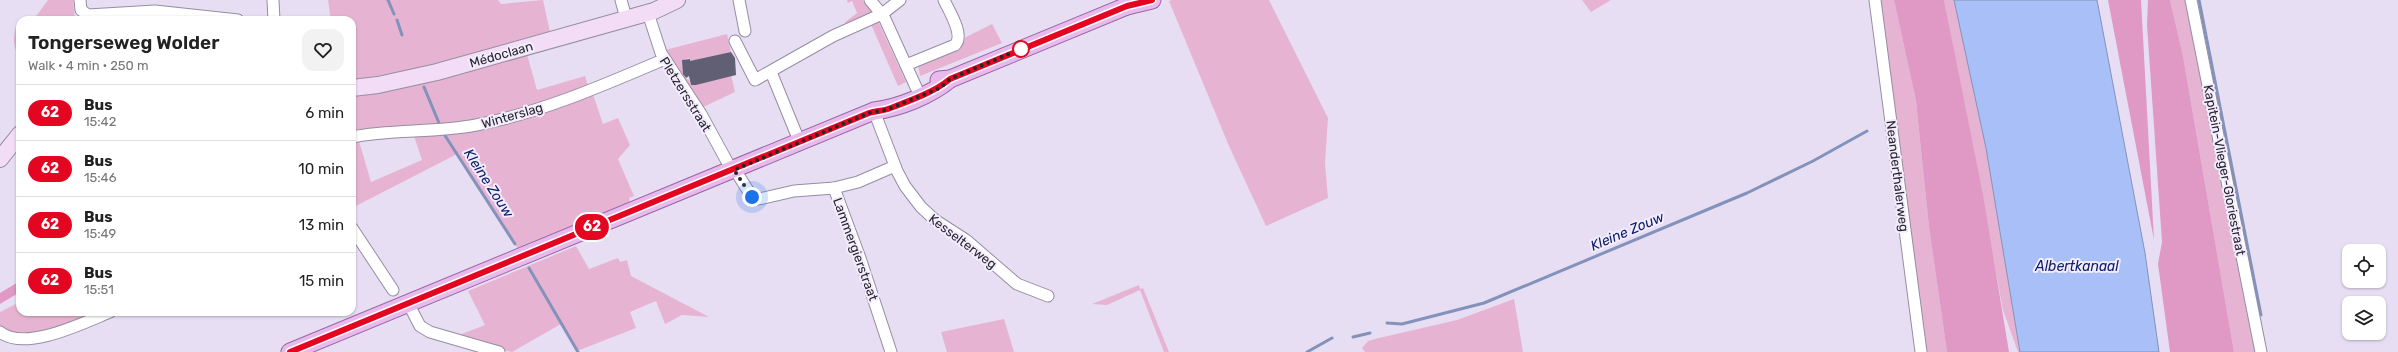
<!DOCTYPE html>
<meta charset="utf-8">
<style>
:root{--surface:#fff;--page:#f2f2f2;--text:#222;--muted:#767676;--line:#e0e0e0}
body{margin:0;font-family:Rubik,sans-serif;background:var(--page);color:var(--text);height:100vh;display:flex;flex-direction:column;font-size:15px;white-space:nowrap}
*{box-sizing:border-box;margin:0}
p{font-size:13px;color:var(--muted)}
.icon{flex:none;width:22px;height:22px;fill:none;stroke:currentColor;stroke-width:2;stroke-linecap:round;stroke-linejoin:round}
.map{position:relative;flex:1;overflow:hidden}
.drawer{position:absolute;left:16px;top:16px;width:340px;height:300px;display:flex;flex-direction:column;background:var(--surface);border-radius:12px;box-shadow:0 1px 3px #0004}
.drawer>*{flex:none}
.badge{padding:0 8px;border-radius:13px;font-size:14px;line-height:26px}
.buttons{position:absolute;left:2342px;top:244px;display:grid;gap:8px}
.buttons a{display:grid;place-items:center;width:44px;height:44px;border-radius:8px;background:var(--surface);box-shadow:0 1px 3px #0004;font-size:20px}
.you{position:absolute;width:20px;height:20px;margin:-10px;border:3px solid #fff;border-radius:50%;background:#1a73e8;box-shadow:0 0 0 6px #1a73e833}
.map>.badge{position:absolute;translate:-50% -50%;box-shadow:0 0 0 2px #fff}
.round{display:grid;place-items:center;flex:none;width:42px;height:42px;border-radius:12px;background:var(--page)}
.summary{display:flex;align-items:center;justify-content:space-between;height:68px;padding:0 12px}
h1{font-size:19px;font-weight:600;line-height:30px}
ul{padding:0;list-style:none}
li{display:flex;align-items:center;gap:12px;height:56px;padding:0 12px;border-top:1px solid var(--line)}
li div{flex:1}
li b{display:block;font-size:15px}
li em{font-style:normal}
li .badge{min-width:44px;font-weight:700;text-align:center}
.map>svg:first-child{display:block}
.green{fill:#e6b4d2}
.forest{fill:#e098c5}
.water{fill:#a8c0f7;stroke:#8292ba}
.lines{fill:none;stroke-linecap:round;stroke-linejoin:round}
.stream{stroke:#8292ba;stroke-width:3}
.building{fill:#605f73}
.street-casing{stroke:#958da1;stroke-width:13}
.secondary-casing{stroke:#958da1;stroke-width:18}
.primary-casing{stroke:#9a67a1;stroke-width:19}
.street{stroke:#fff;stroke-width:11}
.secondary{stroke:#f3dcf6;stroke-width:16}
.primary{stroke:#e7b9ec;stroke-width:17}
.line-casing{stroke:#fff;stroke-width:9}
.line{stroke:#e40521;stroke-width:6}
.walk{stroke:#28252d;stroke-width:4;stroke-dasharray:0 7.2}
.stop-dot{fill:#fff;stroke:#e40521;stroke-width:2}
.labels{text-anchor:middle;stroke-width:4;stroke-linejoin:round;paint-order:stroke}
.street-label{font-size:13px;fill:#28252d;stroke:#f3ecfe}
.water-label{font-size:14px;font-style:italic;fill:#0e206b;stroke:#f3ecfe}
</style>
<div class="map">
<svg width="2398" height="352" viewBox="0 0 2398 352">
<rect width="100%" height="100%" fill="#e7def4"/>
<g class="green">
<path d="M48,0H73L75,20H28L37,15Z"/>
<path d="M328,0H498L501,4L543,0L550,32L419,69L352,80V20H331Z"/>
<path d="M847,0H862L871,10V15L847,27L845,22L857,13L852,1L848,3Z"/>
<path d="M1172,0H1269L1328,118L1325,163L1328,198L1266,226L1229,146L1169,1Z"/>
<path d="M1582,0H1611L1591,12Z"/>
<path d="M1878,0H1894L1916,101L1929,227L1947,352H1924L1896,114Z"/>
<path d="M1944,0H1954L1986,148L2020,352H2018L2003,310Z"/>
<path d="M2170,0H2190L2258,352H2234L2183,56Z"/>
<path d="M878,21L906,82L898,86L870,22Z"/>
<path d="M20,24V62C15,47 11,41 17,25Z"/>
<path d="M992,24L1002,43L920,76L918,65L959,48L966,37Z"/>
<path d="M727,34L731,52L691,62L689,58L683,60L685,78L689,80L691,85H696L731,75L735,92L699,109L665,50Z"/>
<path d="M527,54L537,90L585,76L589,89L491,120L352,135V95Z"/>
<path d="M593,94L603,124L618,118L630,145L618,159L634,196L629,198L630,203L518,249L457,154L352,208V139L359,141L371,182L422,160L414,136Z"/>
<path d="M576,246L589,269L618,258L620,262L627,260L631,276L709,317L682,315L665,324L656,301L630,312L636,328L577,351L561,324L512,352L454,337L485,325L468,291Z"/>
<path d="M1139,285L1140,289L1143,288L1169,352H1164L1140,290L1107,305L1092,304Z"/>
<path d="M1514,299L1523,352H1365L1362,348L1368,341L1379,338L1457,320Z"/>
<path d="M20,302V312H102L31,337L5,332L0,326V312Z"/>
<path d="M1004,319L1014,352H947L941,332Z"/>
</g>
<g class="forest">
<path d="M1894,0H1944L1983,195L2009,352H1947L1929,227L1916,101Z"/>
<path d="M2108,0H2141L2154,240Z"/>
<path d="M2148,0H2170L2183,56L2234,352H2170L2158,264L2162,242L2147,25Z"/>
<path d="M20,281V292L0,304V293Z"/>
</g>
<path class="water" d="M1954,0H2097L2145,253L2159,352H2020L1986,148Z"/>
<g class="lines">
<g class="stream">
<path d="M388,0L394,14"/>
<path d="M2199,0L2261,315"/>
<path d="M397,20L402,35"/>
<path d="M424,87L439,123"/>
<path d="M444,134L515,244"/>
<path d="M529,268L578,352"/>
<path d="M1387,323L1402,324L1484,303L1747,193L1813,161L1867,131"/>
<path d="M1353,337L1370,333"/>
<path d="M1307,352L1332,338"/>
</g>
</g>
<path class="building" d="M731,52L735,58L736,75L696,85H691L689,76L686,78L683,74L682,60L690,59V61Z"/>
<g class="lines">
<defs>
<g id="street">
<path d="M80,0L81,10L88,15L155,11L238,20"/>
<path d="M273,0L274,20"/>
<path d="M621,0L626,18"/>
<path d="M739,0L745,31"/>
<path d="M870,0L884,17L920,96"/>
<path d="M1875,0L1921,352"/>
<path d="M2191,0L2261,352"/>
<path d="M648,13L661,53L701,114L730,167L737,173L752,197L759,199L794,191L834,188L858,182L895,166"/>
<path d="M735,41L755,80L833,36L882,14L900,0"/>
<path d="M906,65L955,45C965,35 949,11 944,0"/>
<path d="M771,72L800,143"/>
<path d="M874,111L897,171L905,186L921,207L935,220L966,240L1017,284L1048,296"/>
<path d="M352,137C392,129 435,133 476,125C540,113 604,85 665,59"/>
<path d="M834,188L860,258L891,352"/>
<path d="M352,228L393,290"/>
<path d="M408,303L420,326L430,332L499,352"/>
<path d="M0,332C25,352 83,323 110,312"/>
</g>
<g id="secondary">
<path d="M352,88L378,85L437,72L654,11L677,0"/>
<path d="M0,159L20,134"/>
</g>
<g id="primary">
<path d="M1127,6L1152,0"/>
<path d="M939,80L950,79L1127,6L1134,0"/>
<path d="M290,352L874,111C899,108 931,95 950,79"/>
</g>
</defs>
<use href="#street" class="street-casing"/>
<use href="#secondary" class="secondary-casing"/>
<use href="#primary" class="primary-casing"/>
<use href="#street" class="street"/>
<use href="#secondary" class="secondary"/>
<use href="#primary" class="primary"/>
</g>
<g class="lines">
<defs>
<path id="line" d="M290,352L869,113C875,111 882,111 888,109C909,101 933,93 950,79L1127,6L1152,0"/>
</defs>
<use href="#line" class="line-casing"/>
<use href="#line" class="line"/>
<path class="walk" d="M752,197L734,170L869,113L886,110L940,88L950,79L1023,48L1021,49"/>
</g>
<circle class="stop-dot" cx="1021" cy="49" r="8"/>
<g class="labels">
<g class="street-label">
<text transform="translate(501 54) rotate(-16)" y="5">Médoclaan</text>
<text transform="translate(686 94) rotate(58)" y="5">Pletzersstraat</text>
<text transform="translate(512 115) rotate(-16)" y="5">Winterslag</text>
<text transform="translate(2225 170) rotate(79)" y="5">Kapitein-Vlieger-Gloriestraat</text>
<text transform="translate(1898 176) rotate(83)" y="5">Neanderthalerweg</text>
<text transform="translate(963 241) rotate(37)" y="5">Kesselterweg</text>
<text transform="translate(856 249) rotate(70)" y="5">Lammergierstraat</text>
</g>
<g class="water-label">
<text transform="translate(489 183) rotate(57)" y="5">Kleine Zouw</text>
<text transform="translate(1627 231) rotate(-23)" y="5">Kleine Zouw</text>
<text x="2077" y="271">Albertkanaal</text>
</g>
</g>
</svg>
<div class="buttons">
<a><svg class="icon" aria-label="locate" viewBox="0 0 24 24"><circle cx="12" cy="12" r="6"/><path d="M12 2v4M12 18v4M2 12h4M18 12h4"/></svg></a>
<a><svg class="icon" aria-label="layers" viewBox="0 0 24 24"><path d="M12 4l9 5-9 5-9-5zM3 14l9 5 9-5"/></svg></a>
</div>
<div class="you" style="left:752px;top:197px"></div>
<b class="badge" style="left:592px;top:227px;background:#e40521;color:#fff">62</b>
<section class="drawer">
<div class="summary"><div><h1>Tongerseweg Wolder</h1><p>Walk · 4 min · 250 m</p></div><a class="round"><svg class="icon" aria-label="heart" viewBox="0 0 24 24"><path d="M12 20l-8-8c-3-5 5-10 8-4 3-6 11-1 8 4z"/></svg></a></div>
<ul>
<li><span class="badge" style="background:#e40521;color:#fff">62</span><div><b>Bus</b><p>15:42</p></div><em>6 min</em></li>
<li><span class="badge" style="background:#e40521;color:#fff">62</span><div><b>Bus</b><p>15:46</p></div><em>10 min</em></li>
<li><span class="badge" style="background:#e40521;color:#fff">62</span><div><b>Bus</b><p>15:49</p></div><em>13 min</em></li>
<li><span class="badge" style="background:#e40521;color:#fff">62</span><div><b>Bus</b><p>15:51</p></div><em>15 min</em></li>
</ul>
</section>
</div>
